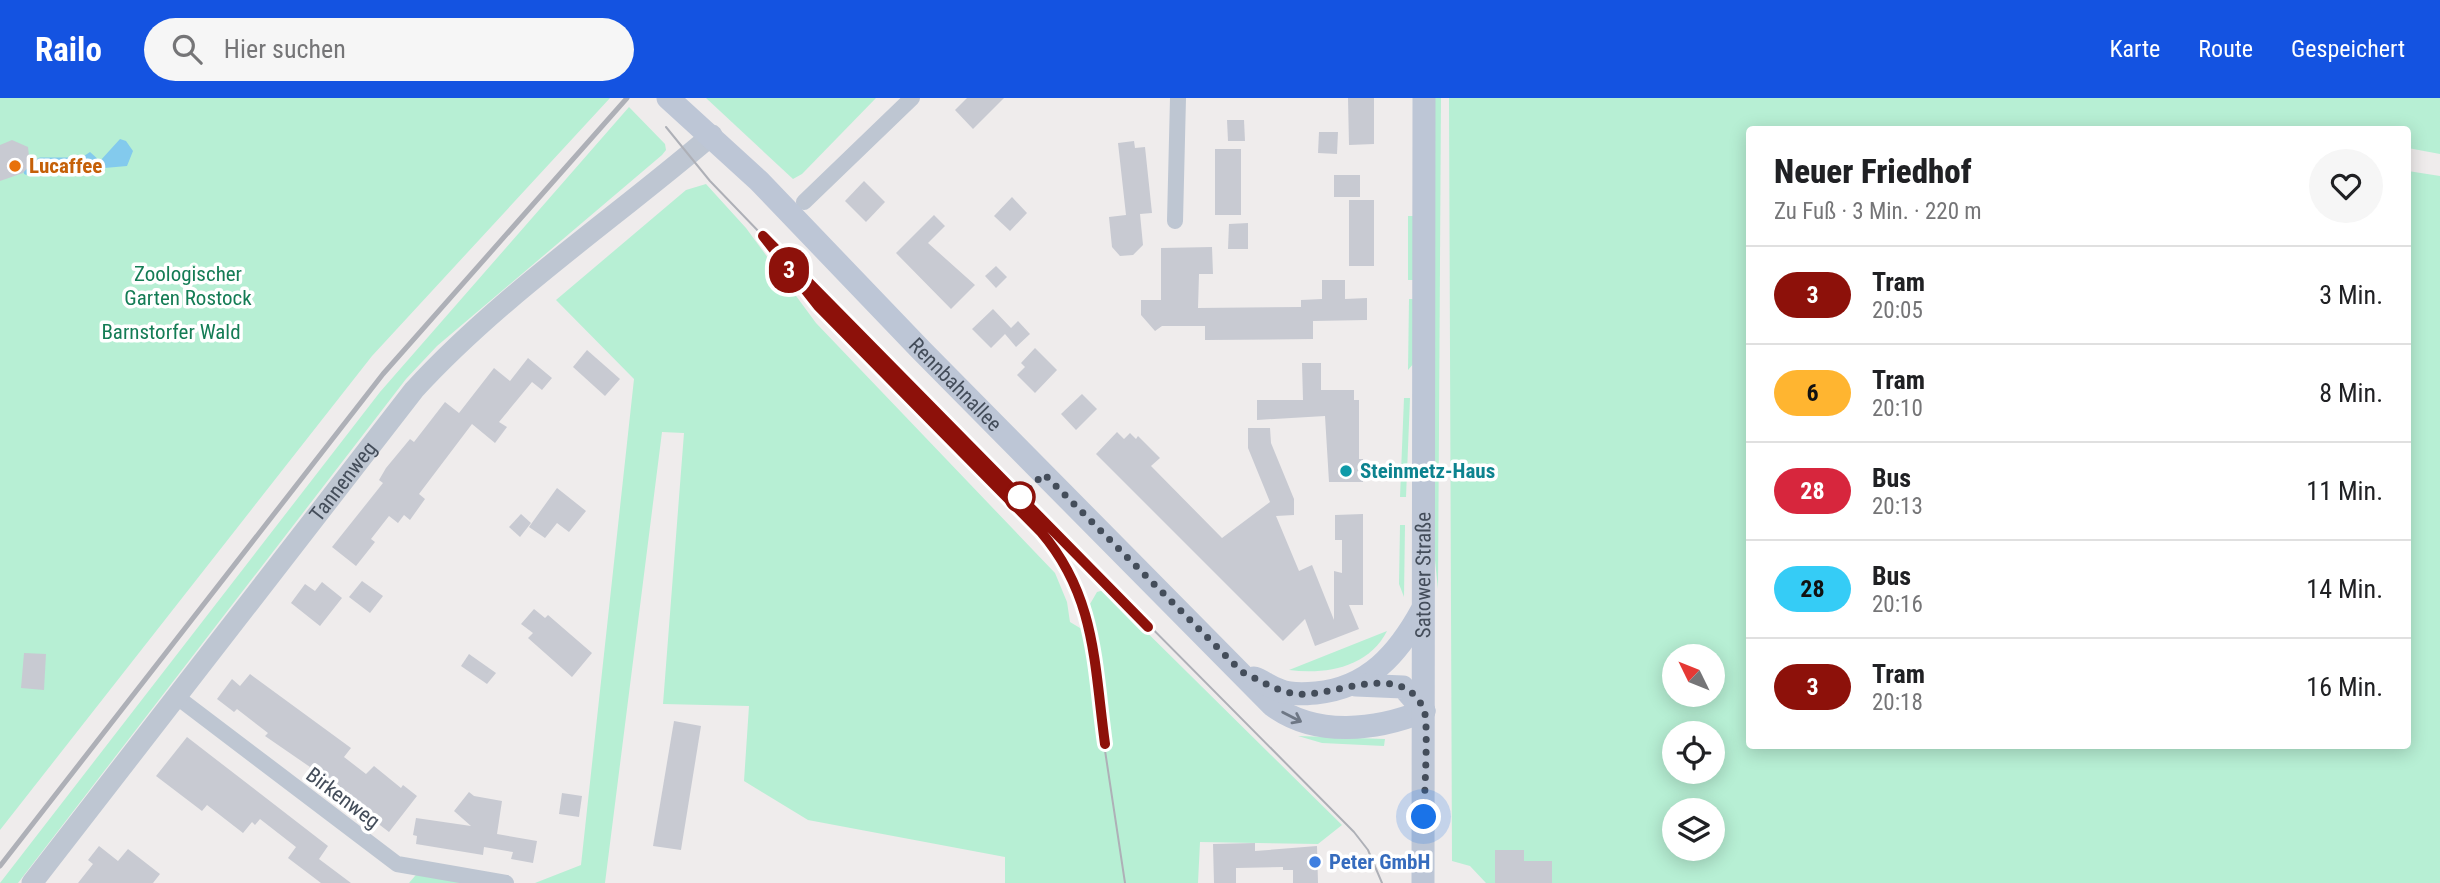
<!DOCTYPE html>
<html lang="de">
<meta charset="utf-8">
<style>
:root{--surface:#fff;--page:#f6f6f6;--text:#202124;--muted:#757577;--line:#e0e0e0;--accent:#1453e1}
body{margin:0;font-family:"Roboto Condensed",sans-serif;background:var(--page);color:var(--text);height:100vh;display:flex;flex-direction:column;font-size:26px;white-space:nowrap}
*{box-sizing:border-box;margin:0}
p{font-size:23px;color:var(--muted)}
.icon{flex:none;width:38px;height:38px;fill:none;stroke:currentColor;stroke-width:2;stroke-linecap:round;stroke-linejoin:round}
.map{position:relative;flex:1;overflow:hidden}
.sheet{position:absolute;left:1746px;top:28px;width:665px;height:623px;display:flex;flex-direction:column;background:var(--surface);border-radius:7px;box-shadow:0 4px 18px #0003}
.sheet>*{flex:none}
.badge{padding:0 14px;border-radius:23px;font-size:24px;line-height:46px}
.needle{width:46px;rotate:313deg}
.tools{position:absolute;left:1662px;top:546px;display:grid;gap:14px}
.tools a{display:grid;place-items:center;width:63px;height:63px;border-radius:50%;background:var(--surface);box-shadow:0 4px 18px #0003;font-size:35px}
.you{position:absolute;width:35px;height:35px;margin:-18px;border:5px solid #fff;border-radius:50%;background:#1a73e8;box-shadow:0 0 0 10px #1a73e833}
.map>.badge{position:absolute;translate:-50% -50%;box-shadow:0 0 0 4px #fff}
.round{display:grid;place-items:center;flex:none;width:74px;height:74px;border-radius:37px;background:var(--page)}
.head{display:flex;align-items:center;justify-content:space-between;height:119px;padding:0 28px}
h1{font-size:33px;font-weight:800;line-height:52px}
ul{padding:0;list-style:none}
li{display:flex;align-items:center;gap:21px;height:98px;padding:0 28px;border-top:2px solid var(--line)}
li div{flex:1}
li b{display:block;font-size:26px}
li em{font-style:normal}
li .badge{min-width:77px;font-weight:700;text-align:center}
header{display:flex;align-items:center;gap:42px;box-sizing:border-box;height:98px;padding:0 35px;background:var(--accent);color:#fff}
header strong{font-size:33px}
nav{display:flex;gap:38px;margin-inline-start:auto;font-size:24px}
.search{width:490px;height:63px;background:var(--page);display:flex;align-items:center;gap:18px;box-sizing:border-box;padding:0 24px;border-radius:38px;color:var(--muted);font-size:26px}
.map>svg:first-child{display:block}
.green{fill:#b7efd4;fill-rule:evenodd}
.water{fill:#83caed}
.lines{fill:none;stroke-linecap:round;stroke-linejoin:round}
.stream{stroke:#83caed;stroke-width:5}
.building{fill:#c8cad2}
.minor{stroke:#bec6d2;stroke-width:16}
.tertiary{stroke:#bec6d2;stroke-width:21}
.secondary{stroke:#bdc6d6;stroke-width:23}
.tram{stroke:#aeb0b7;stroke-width:2}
.rail{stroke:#aeb0b7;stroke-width:5}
.oneway{stroke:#6e7785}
.line-casing{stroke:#fff;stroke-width:16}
.line{stroke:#8d110a;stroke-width:10}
.walk{stroke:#444d5a;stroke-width:7;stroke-dasharray:0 12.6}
.food-dot{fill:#e8710a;stroke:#fff;stroke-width:2.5}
.culture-dot{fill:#0f9aa8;stroke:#fff;stroke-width:2.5}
.stop-dot{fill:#fff;stroke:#8d110a;stroke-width:3.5}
.shop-dot{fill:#3f7fe0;stroke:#fff;stroke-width:2.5}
.labels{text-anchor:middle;stroke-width:7;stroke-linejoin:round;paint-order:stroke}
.food-label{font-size:21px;font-weight:bold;fill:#c56008;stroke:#fff;text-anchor:start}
.park-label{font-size:21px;fill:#147c55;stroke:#fff}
.street-label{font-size:21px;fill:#444d5a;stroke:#fff}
.culture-label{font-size:21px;font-weight:bold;fill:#0d838f;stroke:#fff;text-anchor:start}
.shop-label{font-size:21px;font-weight:bold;fill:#366cbe;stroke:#fff;text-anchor:start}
</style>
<header>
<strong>Railo</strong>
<div class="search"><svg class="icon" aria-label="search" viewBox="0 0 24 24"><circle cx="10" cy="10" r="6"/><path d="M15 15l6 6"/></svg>Hier suchen</div>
<nav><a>Karte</a><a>Route</a><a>Gespeichert</a></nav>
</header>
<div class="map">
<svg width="2440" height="785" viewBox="0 0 2440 785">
<rect width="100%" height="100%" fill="#efecec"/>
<g class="green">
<path d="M0,0H610L372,258L0,732Z"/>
<path d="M706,0H876L802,76L793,81Z"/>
<path d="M1435,0H1441L1438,491L1432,434Z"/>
<path d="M1449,0H2440V56L2408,50V32H1750V648H2408V73L2440,78V785H1486L1470,768L1452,763ZM1675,558H1713V597H1675ZM1675,635H1713V674H1675ZM1675,712H1713V751H1675Z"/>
<path d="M629,9L665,46L666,52L662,57L437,248L406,281L18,785H0L380,294Z"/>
<path d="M706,86L746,130L816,225L1055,475L1067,504L1070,524L1080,530L1094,529L1090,506L1097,494L1104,492L1342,727L1318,746L1200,744L1198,785H1005V759L808,722L744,683L749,608L663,606L684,335L662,334L605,785H535L581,767L634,281L556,202L686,92Z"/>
<rect x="1408" y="118" width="6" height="64"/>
<path d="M1409,201H1415L1414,265L1408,272Z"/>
<path d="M1404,300H1410L1406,399H1400Z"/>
<path d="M1400,427H1405L1404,499L1399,486Z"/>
<path d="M1387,533C1369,569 1326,577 1289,572Z"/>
<path d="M1298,638L1385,641L1384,648L1322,645Z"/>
<path d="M421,771L506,785H409Z"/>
</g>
<path class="water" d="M120,41L126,43L133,53L127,68L82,72L78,62L90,54L100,63Z"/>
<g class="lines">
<path class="stream" d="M26,74L40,62H78"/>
</g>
<g class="building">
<path d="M967,0H1004L973,31L955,12Z"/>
<path d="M1348,0H1374V46L1349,47Z"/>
<path d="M1227,22H1244L1245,43H1228Z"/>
<path d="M1319,34H1338L1337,56L1318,55Z"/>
<path d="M12,42L28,49L30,67L23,75L0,83V47Z"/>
<path d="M1134,43L1135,50L1145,49L1152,115L1140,116L1143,147L1133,157L1120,158L1112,149L1109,119L1126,117L1118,45Z"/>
<rect x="1215" y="51" width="26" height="66"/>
<rect x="1334" y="77" width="26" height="22"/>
<path d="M864,83L885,104L866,124L845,103Z"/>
<path d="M1012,99L1027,115L1010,133L994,118Z"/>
<rect x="1349" y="102" width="25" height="66"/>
<path d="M934,117L945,128L928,145L975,187L951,211L896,155Z"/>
<path d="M1248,125V151H1228L1229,126Z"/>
<path d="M1212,149L1213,176H1199L1198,210L1301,209V202L1322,201V182H1345V201L1367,200V222L1313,223V241L1205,242V228H1162L1155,233L1141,217V202H1161V150Z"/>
<path d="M996,168L1007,179L996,190L985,178Z"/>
<path d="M993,211L1011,230L1018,223L1030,236L1016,249L1005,236L991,250L972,231Z"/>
<path d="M1035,250L1057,272L1035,295L1017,277L1025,269L1021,265Z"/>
<path d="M587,252L620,281L605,298L573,269Z"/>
<path d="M528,260L552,280L542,292L532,284L499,324L507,329L495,345L472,326L419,396L425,401L410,422L404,417L398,425L389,418L371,441L375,444L356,468L332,449L383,385L379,382L386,370L410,341L414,344L445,304L459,315L494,270L510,283Z"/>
<path d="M1302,265H1321V292H1354V302H1359V361H1363V384H1329L1325,318L1257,322V302H1303Z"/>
<path d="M1082,296L1097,311L1076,332L1061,316Z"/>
<path d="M1248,330H1270L1271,345L1294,401V417L1276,418L1299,473L1312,467L1334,522V473L1342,475V442H1335V417L1363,416V507H1349L1359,531L1315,548L1305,521L1283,543L1096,356L1117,334L1124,341L1130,335L1136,341L1138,338L1160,360L1151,368L1222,440L1270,404L1248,350Z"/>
<path d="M557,390L586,413L569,434L557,425L545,440L529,429Z"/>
<path d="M521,416L531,425L520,439L509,429Z"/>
<path d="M362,483L383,498L370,515L349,499Z"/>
<path d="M322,484L342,500L320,528L291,505L305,486L315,493Z"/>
<path d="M534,511L545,520L548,517L592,555L572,579L528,540L533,535L521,526Z"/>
<path d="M24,555L46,556L44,592L21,590Z"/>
<path d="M469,556L496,575L487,586L461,568Z"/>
<path d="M250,576L351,650L344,659L366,676L374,668L401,690L403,687L417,698L389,734L308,672L310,669L265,638L268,635L237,611L234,614L217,601L232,581L240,588Z"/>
<path d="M674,623L701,628L681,752L653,748Z"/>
<path d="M187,639L328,748L319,761L351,785H321L288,760L296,749L260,721L255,727L252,724L243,735L207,707L202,713L156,678Z"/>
<path d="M469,694L474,698L502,703L497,736L537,743L533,765L511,761L513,754L484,749L483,757L416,746L417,738L413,737L416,720L471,728L454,713Z"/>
<path d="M562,695L582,698L579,719L559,716Z"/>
<path d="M1255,745V753L1317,748L1318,785H1293V772H1283V769L1236,770V785H1214L1213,746Z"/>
<path d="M99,748L118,763L128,751L160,776L153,785H78L93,766L88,762Z"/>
<path d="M1495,752H1524V763H1552V785H1495Z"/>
</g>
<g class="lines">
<g class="minor">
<path d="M804,104L912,0"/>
<path d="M1175,123L1178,0"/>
<path d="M177,599L397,766L506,785"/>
</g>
<path class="tertiary" id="s1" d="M32,785L414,292C501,197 614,121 712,37"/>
<g class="secondary">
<path id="s2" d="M668,0L759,83L921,252L1272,607C1316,640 1377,632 1424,613"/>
<path d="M1254,580C1263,583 1270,589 1279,592C1290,597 1304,596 1316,595C1368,590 1398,556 1422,512"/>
<path d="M1356,587L1403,589L1424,613"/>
<path id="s3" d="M1423,785L1424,0"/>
</g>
<g class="tram">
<path d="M666,29L710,83L763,138L1354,734L1368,752L1382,785"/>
<path d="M817,207L920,312"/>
<path d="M1038,431L1069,469L1082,500L1125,785"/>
</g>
<path class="rail" d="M0,768L383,276L627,0"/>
</g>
<defs><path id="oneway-shaft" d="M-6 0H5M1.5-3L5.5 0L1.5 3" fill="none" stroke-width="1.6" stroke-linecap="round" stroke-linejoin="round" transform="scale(1.75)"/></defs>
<use class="oneway" href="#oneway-shaft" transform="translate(1292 619) rotate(27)"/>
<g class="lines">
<defs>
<path id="line" d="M1105,646C1094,566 1096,498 1041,434L818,208L763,138L1148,529"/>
</defs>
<use href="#line" class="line-casing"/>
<use href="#line" class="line"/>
<path class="walk" d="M1020,399L1044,376L1242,574C1260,582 1277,594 1297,596C1335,599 1403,561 1424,612C1429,625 1424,701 1424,719"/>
</g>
<circle class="food-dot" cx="15" cy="68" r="7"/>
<circle class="culture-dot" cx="1346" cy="373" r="7"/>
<circle class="stop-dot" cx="1020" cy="399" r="14"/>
<circle class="shop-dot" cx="1315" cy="764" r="7"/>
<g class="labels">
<g class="food-label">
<text x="29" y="75">Lucaffee</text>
</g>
<g class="park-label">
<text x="188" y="183">Zoologischer<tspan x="188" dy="24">Garten Rostock</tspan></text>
<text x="171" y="241">Barnstorfer Wald</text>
</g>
<g class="street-label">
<text dy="7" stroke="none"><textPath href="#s2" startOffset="406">Rennbahnallee</textPath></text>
<text dy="7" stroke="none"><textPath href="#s1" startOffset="508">Tannenweg</textPath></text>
<text dy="7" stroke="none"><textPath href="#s3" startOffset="308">Satower Straße</textPath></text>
<text transform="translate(343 700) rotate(37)" y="7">Birkenweg</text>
</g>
<g class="culture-label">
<text x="1360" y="380">Steinmetz-Haus</text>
</g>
<g class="shop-label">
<text x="1329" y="771">Peter GmbH</text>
</g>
</g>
</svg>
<div class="tools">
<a><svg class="needle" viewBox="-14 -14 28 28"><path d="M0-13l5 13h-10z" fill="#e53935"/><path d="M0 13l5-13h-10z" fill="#757577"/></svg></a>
<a><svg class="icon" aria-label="locate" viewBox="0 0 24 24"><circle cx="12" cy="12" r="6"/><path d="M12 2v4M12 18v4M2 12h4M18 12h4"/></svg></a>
<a><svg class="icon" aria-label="layers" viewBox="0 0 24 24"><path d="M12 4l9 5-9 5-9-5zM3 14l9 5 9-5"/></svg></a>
</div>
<div class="you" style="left:1424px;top:719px"></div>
<b class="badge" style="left:789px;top:172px;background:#8d110a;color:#fff">3</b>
<section class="sheet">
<div class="head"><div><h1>Neuer Friedhof</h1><p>Zu Fuß · 3 Min. · 220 m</p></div><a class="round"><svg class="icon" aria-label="heart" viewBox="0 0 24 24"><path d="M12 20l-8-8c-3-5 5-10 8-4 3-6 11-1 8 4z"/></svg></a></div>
<ul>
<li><span class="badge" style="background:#8d110a;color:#fff">3</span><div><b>Tram</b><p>20:05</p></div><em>3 Min.</em></li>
<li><span class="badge" style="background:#ffb530;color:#111">6</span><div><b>Tram</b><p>20:10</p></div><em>8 Min.</em></li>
<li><span class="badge" style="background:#d7263d;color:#fff">28</span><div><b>Bus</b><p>20:13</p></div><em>11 Min.</em></li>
<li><span class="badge" style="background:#35ccf6;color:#111">28</span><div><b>Bus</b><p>20:16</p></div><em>14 Min.</em></li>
<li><span class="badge" style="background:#8d110a;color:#fff">3</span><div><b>Tram</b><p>20:18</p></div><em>16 Min.</em></li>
</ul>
</section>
</div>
